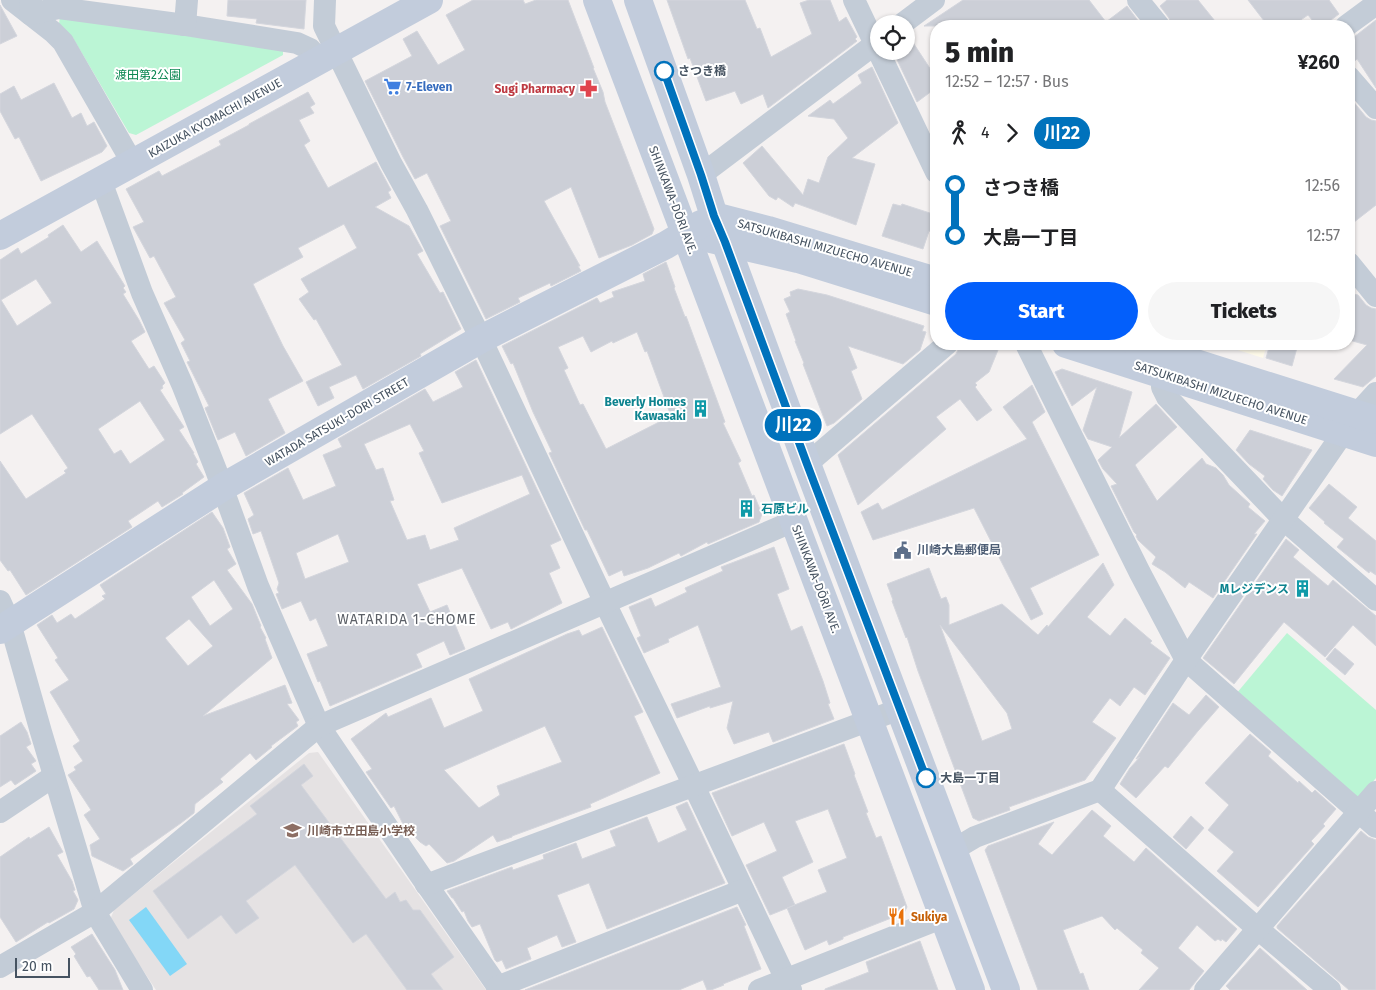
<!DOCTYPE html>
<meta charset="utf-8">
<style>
:root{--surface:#fff;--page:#f6f6f6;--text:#202124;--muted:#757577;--accent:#035ffb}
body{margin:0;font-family:"Fira Sans","Noto Sans JP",sans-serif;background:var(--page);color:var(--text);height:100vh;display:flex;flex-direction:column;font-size:19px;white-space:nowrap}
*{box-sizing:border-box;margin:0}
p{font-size:16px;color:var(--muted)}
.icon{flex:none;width:28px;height:28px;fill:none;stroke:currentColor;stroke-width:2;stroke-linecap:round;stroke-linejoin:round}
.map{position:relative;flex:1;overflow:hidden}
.sheet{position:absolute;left:930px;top:20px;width:425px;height:330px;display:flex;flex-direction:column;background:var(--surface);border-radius:20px;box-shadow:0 1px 4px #0004}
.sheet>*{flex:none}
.badge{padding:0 10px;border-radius:16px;font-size:18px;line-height:32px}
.buttons{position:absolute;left:870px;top:15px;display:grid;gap:10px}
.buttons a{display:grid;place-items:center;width:45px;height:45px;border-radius:50%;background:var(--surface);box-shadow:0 1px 4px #0004;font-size:25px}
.scale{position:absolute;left:15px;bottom:12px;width:55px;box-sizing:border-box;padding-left:5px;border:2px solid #465361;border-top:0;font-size:14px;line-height:18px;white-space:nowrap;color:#465361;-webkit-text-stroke:4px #fff;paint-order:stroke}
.map>.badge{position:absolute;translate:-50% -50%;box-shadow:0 0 0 2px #fff}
.legs{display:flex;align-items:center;gap:8px;height:55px;padding:0 15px;font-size:16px}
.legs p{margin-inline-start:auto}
.head{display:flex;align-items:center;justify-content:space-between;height:85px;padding:0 15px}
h1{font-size:28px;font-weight:800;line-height:38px}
.action{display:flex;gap:10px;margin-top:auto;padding:10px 15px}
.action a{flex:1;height:58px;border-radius:30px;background:var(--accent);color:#fff;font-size:20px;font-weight:800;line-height:58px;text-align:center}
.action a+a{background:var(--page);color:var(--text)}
ul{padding:0 15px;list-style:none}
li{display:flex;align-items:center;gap:18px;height:50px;font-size:19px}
li i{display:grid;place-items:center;width:8px;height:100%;margin:0 6px;background:currentColor}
li i::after{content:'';width:12px;height:12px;margin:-6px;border:4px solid;border-radius:50%;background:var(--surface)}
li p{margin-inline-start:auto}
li:first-child i{background:linear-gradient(#0000 50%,currentColor 0)}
li:last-child i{background:linear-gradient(currentColor 50%,#0000 0)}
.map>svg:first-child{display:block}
.commercial{fill:#fefaea}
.education{fill:#e5e2e3}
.green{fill:#bbf5d5}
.water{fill:#83d7f7}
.building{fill:#cccfd7;stroke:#d4d6dd;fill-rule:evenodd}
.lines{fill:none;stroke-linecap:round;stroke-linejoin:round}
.street{stroke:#c3ccd7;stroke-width:22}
.secondary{stroke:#c2ccdc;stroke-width:28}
.line-1-casing{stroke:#fff;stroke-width:11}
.line-1{stroke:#0072bc;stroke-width:8}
.stop-1-dot{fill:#fff;stroke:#0072bc;stroke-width:2.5}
.labels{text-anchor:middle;stroke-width:4;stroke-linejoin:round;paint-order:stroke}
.stop-label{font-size:12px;font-weight:bold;fill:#465361;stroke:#fff;text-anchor:start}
.park-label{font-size:12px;fill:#0c8752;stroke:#fff}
.shop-label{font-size:12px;font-weight:bold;fill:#366cbe;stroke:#fff;text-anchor:start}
.health-label{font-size:12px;font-weight:bold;fill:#be3a42;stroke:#fff;text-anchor:end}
.street-label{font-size:12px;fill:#465361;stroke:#fff}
.culture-label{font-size:12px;font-weight:bold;fill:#0d838f;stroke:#fff;text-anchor:end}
.service-label{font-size:12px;font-weight:bold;fill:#4e5e75;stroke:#fff;text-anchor:start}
.education-label{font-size:12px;font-weight:bold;fill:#785e54;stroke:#fff;text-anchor:start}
.food-label{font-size:12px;font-weight:bold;fill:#c56008;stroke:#fff;text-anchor:start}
.neighbourhood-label{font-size:14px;letter-spacing:1px;fill:#5c6067;stroke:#fff}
</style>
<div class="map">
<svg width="1376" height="990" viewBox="0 0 1376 990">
<rect width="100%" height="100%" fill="#f4f1f1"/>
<path class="commercial" d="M1219,344H1267L1263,358Z"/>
<path class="education" d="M318,752L486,990H156L110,920L114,910L309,753Z"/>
<g class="green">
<path d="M60,16L283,48V55L136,135L129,133L73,38L59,24Z"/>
<path d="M1287,633L1376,710V778L1360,797H1353L1236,694Z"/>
</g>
<path class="water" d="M146,907L187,964L170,976L129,920Z"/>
<g class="building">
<path d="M228,0H306L304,29L256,23L257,19L227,16Z"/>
<path d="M473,0H523L525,4L536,0H568L594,68H593L603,92L605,102L654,229L652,234L632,245L599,258L571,187L544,201L580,266H578L581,271L551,286L550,283L518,298L520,302L486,319L440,226L451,221L427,173L415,179L403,157L365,81L412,56L403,39L417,31L438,65L465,50L446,15Z"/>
<path d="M667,0H745L757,29L760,28L771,57L812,34L800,3L809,0H830L839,22L846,17L857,37L855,39L857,41L768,108L763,94L741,104L735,91L706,101L690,58L688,59Z"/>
<path d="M963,0H1089L1106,22L1127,6L1142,26H924Z"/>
<path d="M1167,0H1198L1219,26H1172L1169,18L1160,6Z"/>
<path d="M1248,0H1329L1339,14L1323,26H1317L1308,15L1292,26H1268Z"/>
<path d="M0,5L17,36L0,44Z"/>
<path d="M1376,20V88L1357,59L1351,64H1349V39L1354,37Z"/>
<path d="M908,35L933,73L936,82V88L917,102L893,51H906V36Z"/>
<path d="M872,67L898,123L852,158L875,164L856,225L795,203L793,207L778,197L776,200L769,196L743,163L762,146L803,195L808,179L819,183L828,157L848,138L834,119L808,116L830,100L833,104L862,83L858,75Z"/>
<path d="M54,83L72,118L81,113L87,126L94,122L107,146L102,152L41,181L19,137L15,139L0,111V94L14,86L21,100Z"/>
<path d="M308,92L315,104L310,107L314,113L299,120L310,141L304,145L328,188L376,162L391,190L388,192L391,198L375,207L409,226L423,251L417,254L440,293L443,292L461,329L420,354L421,356L363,389L356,375L329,387L334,398L318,406L306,382L342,365L316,319L314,320L299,299L309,292L301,279L357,248L344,224L298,248L303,257L253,284L283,346L303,381L268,399L285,433L246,456L235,432L218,440L205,408L209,406L187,362L190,361L181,343L185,340L164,303L176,297L154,256L150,258L133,227L144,222L126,189L159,171L162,176L221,145L219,141L249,125V124Z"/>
<path d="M1352,100L1366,117L1371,120L1376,121V205L1349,226V102Z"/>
<path d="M893,204L901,206L902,204L936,215V225L934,232L929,231L923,249L882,236Z"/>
<path d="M63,225L81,252L97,241L125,286L123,288L126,292L123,294L139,320L145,332L131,341L149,369L154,366L165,383L162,386L163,388L160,390L184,427L179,430L194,453H193L198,462L196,464L204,477L182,493L183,494L162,507L158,501L128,521L132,527L26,595L10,570L8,571L0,560V461L26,499L66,473L64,471L68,468L32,414L0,434V260L18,248L21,254L49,237L48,235ZM36,279L52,303L17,326L1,300ZM140,401L165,440L130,464L121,450L114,454L98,429Z"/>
<path d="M666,262L675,287L674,288L685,317L686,316L725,422L723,423L741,461L738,463L752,496L754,495L762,514L759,522L708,544L707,542L681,556L679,553L648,568L624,576L622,570L609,576L587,530H585L549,453L552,452L533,412L513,363L511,364L502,346L597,298L600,303L614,297L612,292L645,281L643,274ZM637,332L645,352L647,351L671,416L606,449L583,404L580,405L564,370L568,368L558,347L583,336L591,352L612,341L613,343Z"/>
<path d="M798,289L827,295L924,326L922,331L926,332L920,350L903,364L848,346L857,368L851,371L862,399L834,423L827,426L803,364L804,363L795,341H796L786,314L790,312L784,299L791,296L790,292Z"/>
<path d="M1349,293L1358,295L1366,305L1371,308L1376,309V376L1363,387L1334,379L1367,345L1349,340Z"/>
<path d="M961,344H977L998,350L989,372L975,383L977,385L975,387L992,410L977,421L960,399L936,417L946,429L858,505L838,455L956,354Z"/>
<path d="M1270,344H1298L1292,366L1266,358Z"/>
<path d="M476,360L561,540L550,545L560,568L549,573L562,603L511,629L508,622L491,629L462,568L417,584L430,612L447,605L465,649L450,655L444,641L416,654L422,667L330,706L320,681L318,682L307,654L328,646L316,618L310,621L301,601L282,609L276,594L279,593L277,589L279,583L261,531L253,534L248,519L254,515L244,493L288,468L303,500L336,486L323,455L342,447L338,439L425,389L433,402L463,387L455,372ZM410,424L424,451L419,453L442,503L522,475L530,494L454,528L459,540L430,550L425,535L407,540L390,501L394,500L383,468L376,470L364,444ZM338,534L349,562L305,579L296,553Z"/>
<path d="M1062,369L1132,392L1119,438L1156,404L1177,427L1135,465L1157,501L1202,458L1206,464L1216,468L1223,475L1229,485L1250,504L1248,507L1265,521L1254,534H1257L1213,598L1189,582L1185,588L1165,572L1152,564L1156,557L1138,540L1136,536L1137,535L1134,532L1111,486L1117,484L1103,469L1098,460L1112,447L1088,439L1083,430L1097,387L1072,406L1055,372Z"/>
<path d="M1032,385L1045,412L1032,422L1099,555L1030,588L1043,614L1031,620L974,508L873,540L861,512L878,503L882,510L1027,439L1003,407Z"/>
<path d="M1250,430L1312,450L1282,496L1273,490L1263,479L1265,476L1249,464L1236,450Z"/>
<path d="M1329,484L1357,507L1348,518L1376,541V575L1370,571L1369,573L1337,547L1344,539L1324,523L1325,522L1309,508Z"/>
<path d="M212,512L223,528L230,547L227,549L236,564L227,570L252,604L261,626L260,627L266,638L265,639L272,658L203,716L285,685L292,703L287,704L299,720L296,722L298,726L271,746L272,747L256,760L250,753L220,779L223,782L195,804L194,813L181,823L130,859L133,864L123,871L92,856L90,845L100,839L84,815L91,810L68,775L76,770L74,767L83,761L73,746L80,741L50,692L69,680L55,660L58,658L37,625L52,615L57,623L71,614L75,619L105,599L102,596L106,594L100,585ZM214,580L233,609L210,626L191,597ZM189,619L213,646L188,666L165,638Z"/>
<path d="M1286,539L1299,550L1293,557L1328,586L1333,580L1376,616V646L1353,625L1325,657L1284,622L1234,684L1203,658Z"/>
<path d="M774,547L789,589L777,594L791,631L802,626L823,681L830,703L828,704L834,719L773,742L769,732L734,744L727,728L733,701L710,708V706L677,718L671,704L721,687L698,625L668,639L669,642L644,653L637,638L641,636L629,607L651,598L655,607L687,592L685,588L723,571L721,567Z"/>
<path d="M1103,563L1114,585L1087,617L1110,636L1125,618L1152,641L1150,643L1170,658L1145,695L1134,687L1120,706L1110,698L1092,722L1116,738L1085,780L1009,807L1010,810L979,821L973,818L918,671L907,637L906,638L892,601L893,600L887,584L929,568L941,599L946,597L949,605V625L1002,604L1038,635L1047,625L1048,627ZM940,625L1007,713L1012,729L982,741Z"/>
<path d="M602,627L643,712L634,716L660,773L590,804L591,807L512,836V837L497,842L493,835L454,861L447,863L429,844L426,846L420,842L404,826L394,806L391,808L366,772L372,769L351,739L386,713L388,717L431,698L444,728L483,711L469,679L567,634L579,630L582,636ZM545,726L562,762L497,786L500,795L479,808L444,770Z"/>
<path d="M1335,648L1354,664L1345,675L1326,659Z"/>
<path d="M1206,695L1219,707L1198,731L1168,768L1165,766L1136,798L1120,784L1130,768L1140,757L1136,759L1173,703L1189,715Z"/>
<path d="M21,722L27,732L31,744L26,747L36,761L31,764L36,771L15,785L11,780L0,787V736Z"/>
<path d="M1250,734L1271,752L1268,756L1298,783L1299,781L1312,793L1315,790L1336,809L1323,824L1325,826L1311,841L1314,844L1258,907L1217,871L1234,852L1208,830L1229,805L1205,783Z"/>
<path d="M844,744L855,774L854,775L868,812L866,813L876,838L881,836L907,907L904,913L843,937V939L829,945L827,940L805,950L787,908L827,892L818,870L847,858L828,809L795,821L813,862L782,877L795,905L770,915L746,865L777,851L764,822L732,836L712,793Z"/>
<path d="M304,764L313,776L301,785L386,899L395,892L400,902L406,900L413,910H420L454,957L431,974L443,990H407L366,934L353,943L295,865L246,901L259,918L236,934L221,915L188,939L153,891L257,814L250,806Z"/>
<path d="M687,802L725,883L607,929L589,883L557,895L576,942L562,947L557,935L527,948L531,959L506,969L502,960L497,962L495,960L480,924L472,927L468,921L464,911L462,912L453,898H452L447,891L512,867L513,870L544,859L543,855L576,843L582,859L616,846L610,831L647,817L658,843L687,830L676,807Z"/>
<path d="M1092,810L1111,826L1103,836L1134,862L1146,848L1237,929L1226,942L1222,939L1221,941L1218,939L1215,941L1197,925L1178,948L1204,971L1189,990H1139L1159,968L1141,953L1143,950L1117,928L1115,930L1102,916L1063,930L1080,974L1083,973L1089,990H1038L985,850L988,846L1054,822L1038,844L1052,855Z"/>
<path d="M1191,816L1204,828L1186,849L1173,837Z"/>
<path d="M49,827L63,852L57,855L72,881L75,890L73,891L78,900L74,909L49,923L48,922L16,942L0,917V857L29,837L30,839Z"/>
<path d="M1361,831L1368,837L1376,840V990H1349L1277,928V926Z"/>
<path d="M737,907L746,925L744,926L761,969L723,984L724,985L711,990H707L703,980L679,990H525Z"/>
<path d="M92,934L115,970L123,990H99L90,976L87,977L74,956L76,954L71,947Z"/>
<path d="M920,941L938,990H825V989L869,972L866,962Z"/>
<path d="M1260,948L1307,990H1230L1226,986Z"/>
</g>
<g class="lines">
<g class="street">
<path d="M12,0L53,32L63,42L133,164"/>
<path d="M31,0L30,14L59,8L185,25L297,43L310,49L320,60"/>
<path d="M325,0L324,26L391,163L417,210L481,339L605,603L694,786L791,990"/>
<path d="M854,0L936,172"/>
<path d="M1138,0L1159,26"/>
<path d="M902,24L934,0"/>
<path d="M185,25L187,0"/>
<path d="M1346,26L1376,4"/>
<path d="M1349,77L1376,108"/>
<path d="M701,175L879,41"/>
<path d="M101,181L142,293L182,384L216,470L258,586L319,726L420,875L500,990"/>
<path d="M1349,263L1376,296"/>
<path d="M1026,344L1140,573L1186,660L1376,827"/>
<path d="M1164,375L1162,387L1167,397L1183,414L1283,519L1376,600"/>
<path d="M807,464L947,344"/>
<path d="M0,601L10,623L41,732L95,912L142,990"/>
<path d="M1100,790L1258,929L1330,990"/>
<path d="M0,812L54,776"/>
<path d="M953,850L975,837L1100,790L1186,660L1343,433L1357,414L1376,393"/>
<path d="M426,885L900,709"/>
<path d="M0,967L95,912L319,726L794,521"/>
<path d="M497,987L743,890"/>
<path d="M759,990L944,917"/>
<path d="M1205,990L1376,792"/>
</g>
<g class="secondary">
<path d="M597,0L971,990"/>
<path d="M638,0L701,175L714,216L725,242L807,464L1006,990"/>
<path d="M714,216L768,230L936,281"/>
<path d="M0,236L429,0"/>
<path d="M711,239L798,259L936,302"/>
<path d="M1066,344L1376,443"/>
<path d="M1136,344L1376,420"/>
<path d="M0,630L223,487L481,339L666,245L701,224"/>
</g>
</g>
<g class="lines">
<defs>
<path id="line-1" d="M664,71L701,175L714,216L725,242L807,464L926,778"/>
</defs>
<use href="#line-1" class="line-1-casing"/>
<use href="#line-1" class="line-1"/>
</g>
<defs>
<symbol id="supermarket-bare" viewBox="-9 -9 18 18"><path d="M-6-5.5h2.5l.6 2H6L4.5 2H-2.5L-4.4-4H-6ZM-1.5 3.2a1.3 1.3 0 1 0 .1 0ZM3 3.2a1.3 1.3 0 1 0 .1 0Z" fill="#3f7fe0" stroke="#fff" stroke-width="2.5" paint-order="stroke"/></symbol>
<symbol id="pharmacy-bare" viewBox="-9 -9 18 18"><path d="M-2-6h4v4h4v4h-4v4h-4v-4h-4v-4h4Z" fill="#e0444e" stroke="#fff" stroke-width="2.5" paint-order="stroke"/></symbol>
<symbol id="building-bare" viewBox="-9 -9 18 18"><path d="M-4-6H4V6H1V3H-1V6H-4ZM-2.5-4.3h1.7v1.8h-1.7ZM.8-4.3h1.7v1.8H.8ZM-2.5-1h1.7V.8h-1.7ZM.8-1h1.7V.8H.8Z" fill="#0f9aa8" stroke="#fff" stroke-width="2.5" paint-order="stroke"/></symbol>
<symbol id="civic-bare" viewBox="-9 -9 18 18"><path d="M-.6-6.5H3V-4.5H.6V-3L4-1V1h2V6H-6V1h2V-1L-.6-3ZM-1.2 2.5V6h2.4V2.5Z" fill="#5c6f8a" stroke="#fff" stroke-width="2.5" paint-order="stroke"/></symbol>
<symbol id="school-bare" viewBox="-9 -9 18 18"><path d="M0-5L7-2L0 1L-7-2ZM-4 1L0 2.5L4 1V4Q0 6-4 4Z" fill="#8d6e63" stroke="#fff" stroke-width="2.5" paint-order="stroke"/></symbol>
<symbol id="restaurant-bare" viewBox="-9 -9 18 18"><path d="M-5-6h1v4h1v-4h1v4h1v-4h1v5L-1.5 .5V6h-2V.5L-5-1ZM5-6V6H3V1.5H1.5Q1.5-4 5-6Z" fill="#e8710a" stroke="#fff" stroke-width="2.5" paint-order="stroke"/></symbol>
</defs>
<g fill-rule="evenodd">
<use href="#supermarket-bare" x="380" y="74" width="25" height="25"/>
<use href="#pharmacy-bare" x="576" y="76" width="25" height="25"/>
<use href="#building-bare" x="688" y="396" width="25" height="25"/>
<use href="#building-bare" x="734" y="496" width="25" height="25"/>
<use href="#civic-bare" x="890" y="538" width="25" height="25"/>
<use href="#building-bare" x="1290" y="576" width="25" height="25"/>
<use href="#school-bare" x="280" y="818" width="25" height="25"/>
<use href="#restaurant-bare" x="884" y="904" width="25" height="25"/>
</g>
<g class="stop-1-dot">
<circle cx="664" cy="71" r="9"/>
<circle cx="926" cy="778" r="9"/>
</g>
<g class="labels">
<g class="stop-label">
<text x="678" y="75">さつき橋</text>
<text x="940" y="782">大島一丁目</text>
</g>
<g class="park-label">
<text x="148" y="79">渡田第2公園</text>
</g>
<g class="shop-label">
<text x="406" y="91">7-Eleven</text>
</g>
<g class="health-label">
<text x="575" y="93">Sugi Pharmacy</text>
</g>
<g class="street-label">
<text transform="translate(215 118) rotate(-29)" y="4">KAIZUKA KYOMACHI AVENUE</text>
<text transform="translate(673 200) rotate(69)" y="4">SHINKAWA-DŌRI AVE.</text>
<text transform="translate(825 248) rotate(16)" y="4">SATSUKIBASHI MIZUECHO AVENUE</text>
<text transform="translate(1221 393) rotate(18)" y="4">SATSUKIBASHI MIZUECHO AVENUE</text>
<text transform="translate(337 422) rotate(-30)" y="4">WATADA SATSUKI-DORI STREET</text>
<text transform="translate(816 579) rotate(69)" y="4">SHINKAWA-DŌRI AVE.</text>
</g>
<g class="culture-label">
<text x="686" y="406">Beverly Homes<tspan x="686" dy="14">Kawasaki</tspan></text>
<text x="761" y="513" text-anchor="start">石原ビル</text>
<text x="1289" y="593">Mレジデンス</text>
</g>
<g class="service-label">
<text x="917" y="554">川崎大島郵便局</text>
</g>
<g class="education-label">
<text x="307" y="835">川崎市立田島小学校</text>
</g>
<g class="food-label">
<text x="911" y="921">Sukiya</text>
</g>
<g class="neighbourhood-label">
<text x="407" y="624">WATARIDA 1-CHOME</text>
</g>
</g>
</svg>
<div class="buttons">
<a><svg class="icon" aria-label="locate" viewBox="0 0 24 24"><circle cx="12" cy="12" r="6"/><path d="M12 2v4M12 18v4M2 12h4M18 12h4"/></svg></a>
</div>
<div class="scale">20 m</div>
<b class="badge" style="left:793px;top:425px;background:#0072bc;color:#fff">川22</b>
<section class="sheet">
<div class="head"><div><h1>5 min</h1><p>12:52 – 12:57 · Bus</p></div><b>¥260</b></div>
<div class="legs"><svg class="icon" aria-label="walk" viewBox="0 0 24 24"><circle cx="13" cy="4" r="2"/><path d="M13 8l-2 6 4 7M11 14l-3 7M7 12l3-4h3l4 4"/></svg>4<svg class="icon" aria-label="forward" viewBox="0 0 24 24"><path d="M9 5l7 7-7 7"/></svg><b class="badge" style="background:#0072bc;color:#fff">川22</b></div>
<ul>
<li><i style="color:#0072bc"></i><b>さつき橋</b><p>12:56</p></li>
<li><i style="color:#0072bc"></i><b>大島一丁目</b><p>12:57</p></li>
</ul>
<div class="action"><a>Start</a><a>Tickets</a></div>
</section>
</div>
